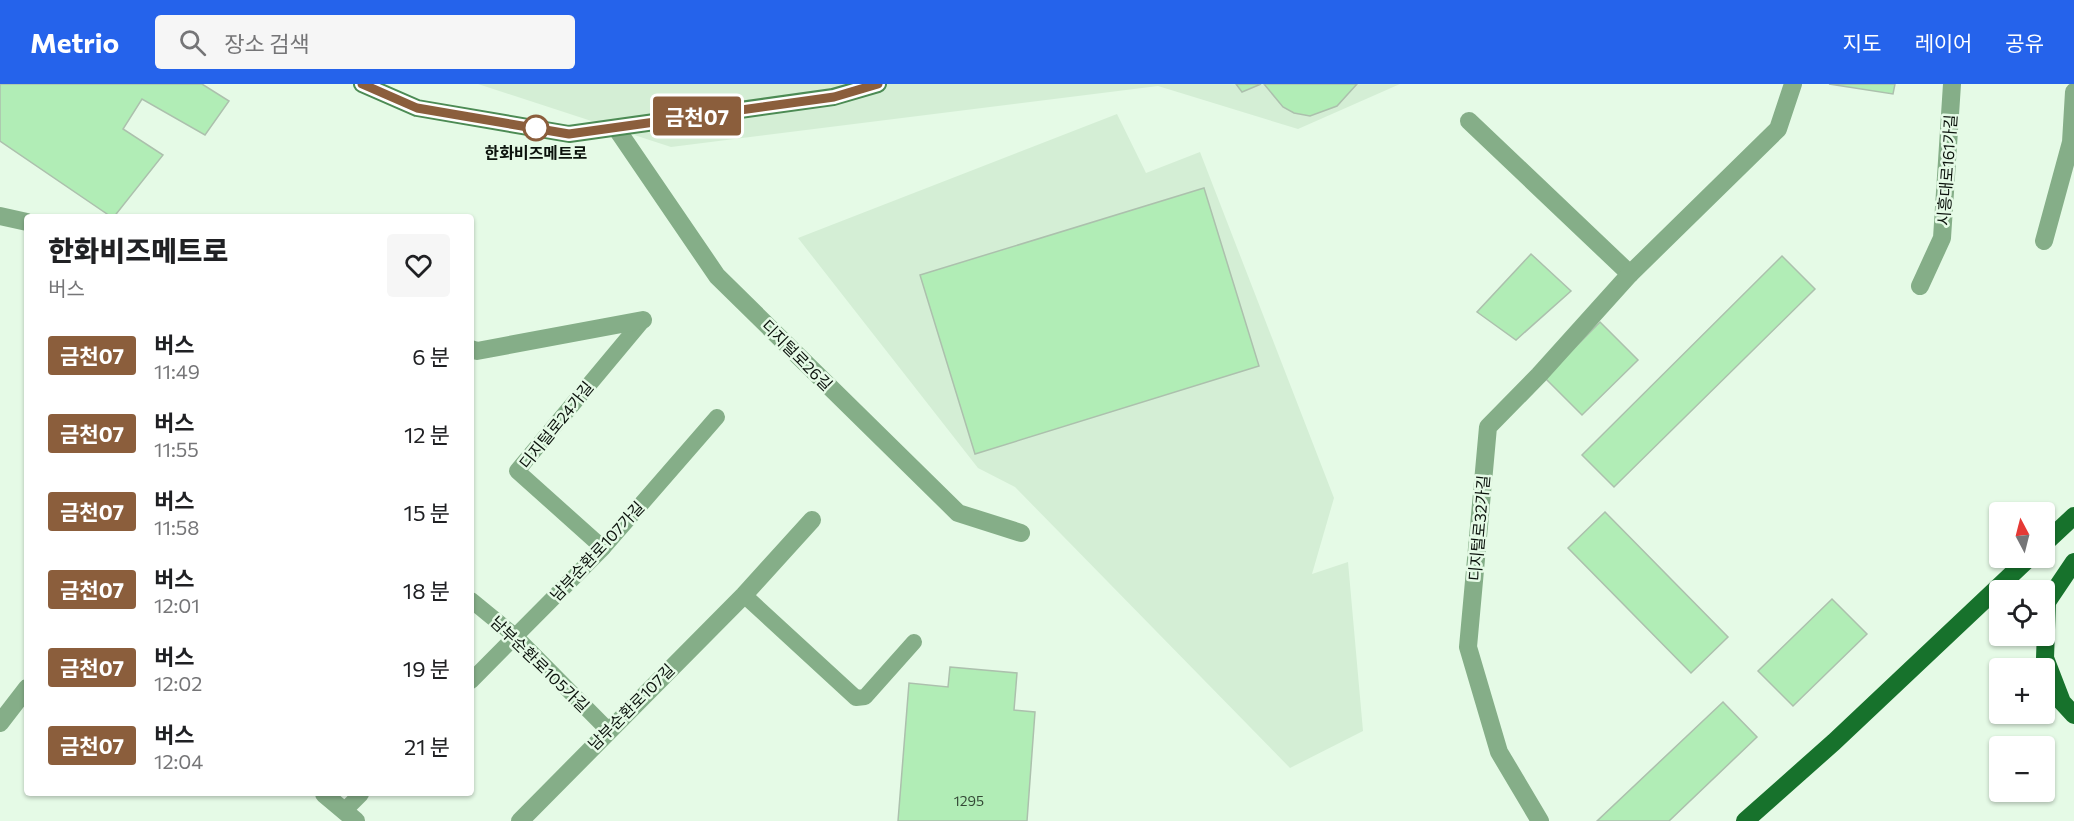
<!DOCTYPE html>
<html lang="ko">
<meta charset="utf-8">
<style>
:root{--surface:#fff;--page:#f6f6f6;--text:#202124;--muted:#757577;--accent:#2563eb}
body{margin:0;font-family:Commissioner,"Noto Sans KR",sans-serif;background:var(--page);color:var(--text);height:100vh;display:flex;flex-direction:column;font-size:22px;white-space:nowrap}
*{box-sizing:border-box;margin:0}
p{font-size:20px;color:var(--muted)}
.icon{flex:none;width:33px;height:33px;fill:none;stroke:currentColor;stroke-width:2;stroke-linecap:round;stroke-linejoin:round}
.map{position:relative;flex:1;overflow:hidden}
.details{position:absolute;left:24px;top:130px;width:450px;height:582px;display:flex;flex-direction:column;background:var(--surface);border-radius:6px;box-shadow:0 2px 4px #0004}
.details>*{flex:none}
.badge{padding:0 12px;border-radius:4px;font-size:21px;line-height:39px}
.needle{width:39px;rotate:353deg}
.controls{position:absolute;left:1989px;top:418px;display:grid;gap:12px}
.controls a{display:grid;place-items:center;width:66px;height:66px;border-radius:6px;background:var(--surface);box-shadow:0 2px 4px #0004;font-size:30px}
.map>.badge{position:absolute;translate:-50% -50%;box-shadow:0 0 0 3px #fff}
.round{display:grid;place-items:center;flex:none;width:63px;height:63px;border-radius:6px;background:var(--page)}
.summary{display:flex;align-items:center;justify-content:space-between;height:102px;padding:0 24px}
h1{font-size:28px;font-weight:800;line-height:45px}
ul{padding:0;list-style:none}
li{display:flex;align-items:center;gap:18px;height:78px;padding:0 24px}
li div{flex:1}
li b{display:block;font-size:22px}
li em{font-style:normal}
li .badge{min-width:66px;font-weight:700;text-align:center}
header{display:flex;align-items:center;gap:36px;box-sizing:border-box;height:84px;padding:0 30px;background:var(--accent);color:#fff}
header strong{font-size:28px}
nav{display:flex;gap:33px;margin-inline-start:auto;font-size:21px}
.search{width:420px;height:54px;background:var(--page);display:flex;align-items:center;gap:15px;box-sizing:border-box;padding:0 21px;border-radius:6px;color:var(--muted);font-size:22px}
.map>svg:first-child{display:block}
.built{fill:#d4eed5}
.building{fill:#b1edb6;stroke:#acc0ad;stroke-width:1.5}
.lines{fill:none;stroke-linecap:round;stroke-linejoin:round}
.lane{stroke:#85ae88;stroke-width:16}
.street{stroke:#85ae88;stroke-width:18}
.secondary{stroke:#4c8b54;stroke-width:18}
.primary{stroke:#17722c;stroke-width:18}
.line-casing{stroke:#fff;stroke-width:14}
.line{stroke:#8b5e3c;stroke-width:9}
.stop-dot{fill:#fff;stroke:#8b5e3c;stroke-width:3}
.labels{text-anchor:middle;stroke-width:5;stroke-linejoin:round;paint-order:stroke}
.number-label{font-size:14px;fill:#344936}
.stop-label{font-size:16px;font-weight:bold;fill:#0b120c;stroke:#e5fae6}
.street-label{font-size:16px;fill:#0b120c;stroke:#e5fae6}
</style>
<header>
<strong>Metrio</strong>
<div class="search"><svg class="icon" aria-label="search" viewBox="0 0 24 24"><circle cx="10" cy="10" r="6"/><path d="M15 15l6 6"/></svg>장소 검색</div>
<nav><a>지도</a><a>레이어</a><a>공유</a></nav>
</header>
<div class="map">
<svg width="2074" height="737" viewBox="0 0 2074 737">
<rect width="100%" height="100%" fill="#e5fae6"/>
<g class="built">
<path d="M478,0H1400L1298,45L1158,2L671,63Z"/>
<path d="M1117,30L1146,89L1200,68L1334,414L1312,490L1348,478L1363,647L1290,684L1015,403L978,384L798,154Z"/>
</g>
<g class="building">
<path d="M0,0H202L229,17L205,51L142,15L123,45L163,71L113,134L0,57Z"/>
<path d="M1236,0H1261L1242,8Z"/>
<path d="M1264,0H1357L1337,22L1310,32L1294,29L1283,23Z"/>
<path d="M1829,0H1895L1893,10Z"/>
<path d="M1204,104L1259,282L975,370L920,191Z"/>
<path d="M1531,170L1571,207L1516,256L1477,228Z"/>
<path d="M1782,172L1815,205L1614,403L1582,371Z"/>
<path d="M1600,238L1638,276L1582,331L1545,294Z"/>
<path d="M1605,428L1728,553L1691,589L1568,464Z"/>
<path d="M1832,515L1867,550L1793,622L1758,587Z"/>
<path d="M950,583L1017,589L1014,626L1035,628L1027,737H898L909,599L948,603Z"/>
<path d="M1723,618L1757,653L1669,737H1597Z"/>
</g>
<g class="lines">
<g class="lane">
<path d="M603,464L517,387L643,236"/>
<path d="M744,511L856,614L865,613L914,558"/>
<path d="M471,516L515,552L608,646"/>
<path d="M471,597L603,464L717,333"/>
<path d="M344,727L361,710"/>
</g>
<g class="street">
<path d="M1469,37L1630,190"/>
<path d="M616,44L717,192L958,429L1021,449"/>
<path d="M0,132L27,138"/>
<path d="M2044,157L2071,58L2074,8"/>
<path d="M1920,202L1942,154L1952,0"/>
<path d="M471,265L477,267L643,236"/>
<path d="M0,639L27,604"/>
<path d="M324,710L356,737"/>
<path d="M520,737L744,511L812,436"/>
<path d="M1540,737L1499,668L1468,563L1488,343L1539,291L1630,190L1778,45L1793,0"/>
</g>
<path class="secondary" d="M362,0L417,24L569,50L833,13L878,0"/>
<g class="primary">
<path d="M2044,460L2074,432"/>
<path d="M2074,478L2047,518L2045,574L2062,618L2074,631"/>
<path d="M1745,737L1834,658L2029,474"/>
</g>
</g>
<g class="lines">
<defs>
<path id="line" d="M362,0L417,24L569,50L834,13L878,0"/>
</defs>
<use href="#line" class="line-casing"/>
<use href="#line" class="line"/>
</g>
<circle class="stop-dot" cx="536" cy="44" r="12"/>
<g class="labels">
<g class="number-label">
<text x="969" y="722">1295</text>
</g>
<g class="stop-label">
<text x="536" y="75">한화비즈메트로</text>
</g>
<g class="street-label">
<text transform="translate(1947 86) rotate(-86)" y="6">시흥대로161가길</text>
<text transform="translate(797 271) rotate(45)" y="6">디지털로26길</text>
<text transform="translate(556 341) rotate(-51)" y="6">디지털로24가길</text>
<text transform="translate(1479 444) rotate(-85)" y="6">디지털로32가길</text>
<text transform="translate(597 467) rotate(-47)" y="6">남부순환로107가길</text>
<text transform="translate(540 580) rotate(44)" y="6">남부순환로105가길</text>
<text transform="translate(631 623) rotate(-45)" y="6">남부순환로107길</text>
</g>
</g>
</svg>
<div class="controls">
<a><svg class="needle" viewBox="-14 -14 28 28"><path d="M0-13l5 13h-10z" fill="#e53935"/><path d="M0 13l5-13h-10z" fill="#757577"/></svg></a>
<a><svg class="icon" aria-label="locate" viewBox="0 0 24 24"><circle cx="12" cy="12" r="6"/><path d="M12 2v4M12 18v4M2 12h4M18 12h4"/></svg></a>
<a>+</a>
<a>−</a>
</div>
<b class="badge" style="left:697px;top:32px;background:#8b5e3c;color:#fff">금천07</b>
<section class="details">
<div class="summary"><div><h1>한화비즈메트로</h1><p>버스</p></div><a class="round"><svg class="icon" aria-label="heart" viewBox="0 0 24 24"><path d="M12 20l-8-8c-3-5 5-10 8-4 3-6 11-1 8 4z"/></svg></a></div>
<ul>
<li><span class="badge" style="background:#8b5e3c;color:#fff">금천07</span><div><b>버스</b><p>11:49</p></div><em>6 분</em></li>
<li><span class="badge" style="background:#8b5e3c;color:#fff">금천07</span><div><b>버스</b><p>11:55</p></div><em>12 분</em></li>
<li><span class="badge" style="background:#8b5e3c;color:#fff">금천07</span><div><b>버스</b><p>11:58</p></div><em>15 분</em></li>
<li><span class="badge" style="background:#8b5e3c;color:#fff">금천07</span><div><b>버스</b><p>12:01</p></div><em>18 분</em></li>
<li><span class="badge" style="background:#8b5e3c;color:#fff">금천07</span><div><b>버스</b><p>12:02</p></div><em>19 분</em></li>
<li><span class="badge" style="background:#8b5e3c;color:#fff">금천07</span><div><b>버스</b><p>12:04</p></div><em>21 분</em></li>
</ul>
</section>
</div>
